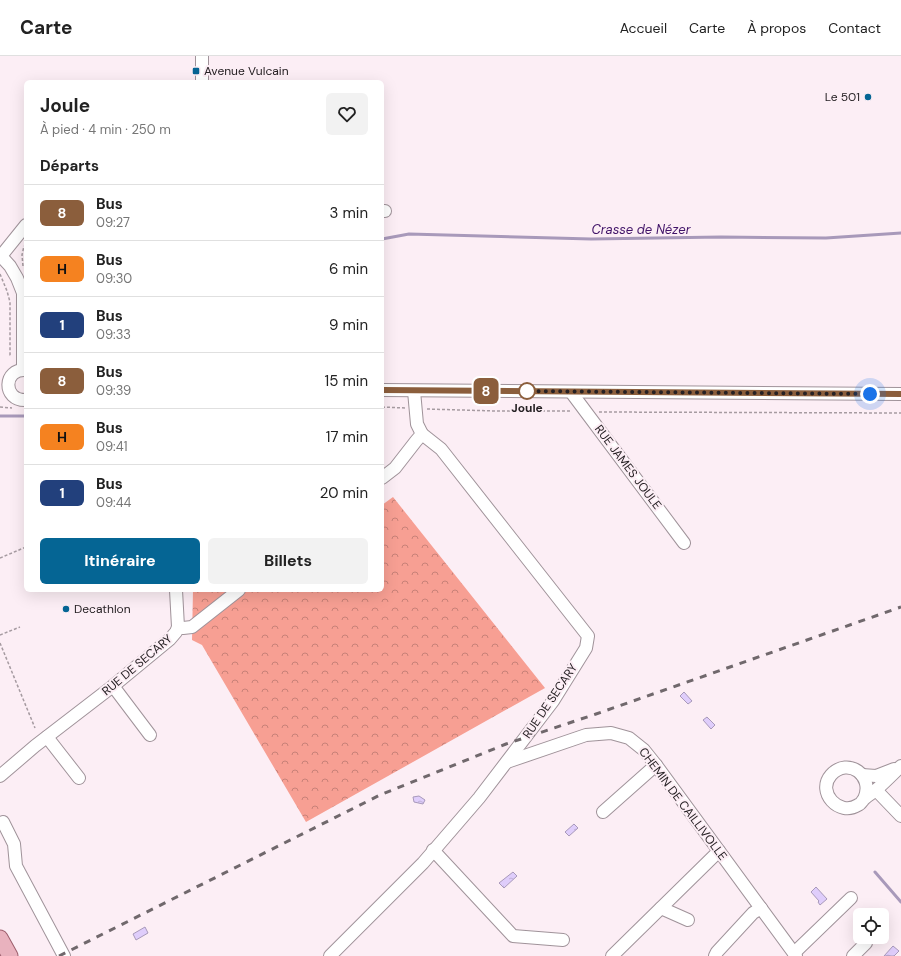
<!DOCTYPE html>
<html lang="fr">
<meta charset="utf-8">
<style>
:root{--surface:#fff;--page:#f2f2f2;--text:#222;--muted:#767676;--line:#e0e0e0;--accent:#056594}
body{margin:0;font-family:"DM Sans",sans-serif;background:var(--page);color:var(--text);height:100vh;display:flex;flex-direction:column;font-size:15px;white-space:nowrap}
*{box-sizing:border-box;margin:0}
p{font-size:13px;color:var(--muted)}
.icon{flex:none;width:22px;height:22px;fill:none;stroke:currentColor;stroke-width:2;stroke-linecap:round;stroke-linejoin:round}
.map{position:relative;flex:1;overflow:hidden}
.drawer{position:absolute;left:24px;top:24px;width:360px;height:512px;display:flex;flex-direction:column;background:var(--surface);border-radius:6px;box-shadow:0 4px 16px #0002}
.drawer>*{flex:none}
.badge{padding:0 8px;border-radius:6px;font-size:14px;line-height:26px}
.tools{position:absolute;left:853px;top:852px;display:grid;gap:8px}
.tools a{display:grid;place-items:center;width:36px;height:36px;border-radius:6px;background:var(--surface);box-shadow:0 4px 16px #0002;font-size:20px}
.you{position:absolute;width:20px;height:20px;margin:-10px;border:3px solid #fff;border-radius:50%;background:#1a73e8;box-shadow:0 0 0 6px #1a73e833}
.map>.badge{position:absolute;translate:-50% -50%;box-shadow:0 0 0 2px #fff}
h2{padding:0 16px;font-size:15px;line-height:36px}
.round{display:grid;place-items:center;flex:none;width:42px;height:42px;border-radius:6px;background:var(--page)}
.overview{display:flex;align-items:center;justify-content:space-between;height:68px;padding:0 16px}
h1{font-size:19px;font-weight:700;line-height:30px}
.action{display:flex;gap:8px;margin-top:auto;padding:8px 16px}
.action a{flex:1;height:46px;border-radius:6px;background:var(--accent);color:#fff;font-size:16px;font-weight:700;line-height:46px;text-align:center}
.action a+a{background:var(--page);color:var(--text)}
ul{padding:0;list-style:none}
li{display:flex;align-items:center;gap:12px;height:56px;padding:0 16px;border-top:1px solid var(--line)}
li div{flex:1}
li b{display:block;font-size:15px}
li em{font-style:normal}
li .badge{min-width:44px;font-weight:700;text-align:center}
header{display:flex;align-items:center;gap:24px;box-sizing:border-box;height:56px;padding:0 20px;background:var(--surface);border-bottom:1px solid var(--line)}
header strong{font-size:19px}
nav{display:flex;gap:22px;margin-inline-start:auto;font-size:14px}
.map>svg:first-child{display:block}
.forest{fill:url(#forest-crowns)}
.water{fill:url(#water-ripples);stroke:#a899ba}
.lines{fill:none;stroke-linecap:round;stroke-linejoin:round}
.stream{stroke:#a899ba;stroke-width:3}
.minor-casing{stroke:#a0939a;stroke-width:14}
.major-casing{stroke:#9c5e6c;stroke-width:17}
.path{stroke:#a69ba1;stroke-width:1.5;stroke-dasharray:3 2;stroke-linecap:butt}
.minor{stroke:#fff;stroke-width:12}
.major{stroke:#e9b2be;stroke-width:15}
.rail{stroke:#70686c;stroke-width:3;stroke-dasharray:7 7;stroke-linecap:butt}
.line-casing{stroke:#fff;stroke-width:9}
.line{stroke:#8b5e3c;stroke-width:6}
.walk{stroke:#262124;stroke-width:4;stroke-dasharray:0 7.2}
.poi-dot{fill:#056594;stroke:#fceef5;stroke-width:1.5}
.stop-dot{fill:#fff;stroke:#8b5e3c;stroke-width:2}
.labels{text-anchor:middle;stroke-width:4;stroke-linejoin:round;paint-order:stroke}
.poi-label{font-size:12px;fill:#262124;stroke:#fceef5;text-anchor:start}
.stop-label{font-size:12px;font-weight:bold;fill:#262124;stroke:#fceef5}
.street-label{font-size:12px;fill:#262124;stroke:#fceef5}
.water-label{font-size:13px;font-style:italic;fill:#411368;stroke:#fceef5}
</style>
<header>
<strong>Carte</strong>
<nav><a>Accueil</a><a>Carte</a><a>À propos</a><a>Contact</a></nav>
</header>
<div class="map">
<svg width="901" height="900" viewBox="0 0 901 900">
<defs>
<pattern id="forest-crowns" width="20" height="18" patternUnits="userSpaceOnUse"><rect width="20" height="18" fill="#f79f93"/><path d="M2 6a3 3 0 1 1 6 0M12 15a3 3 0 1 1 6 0" fill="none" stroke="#c88178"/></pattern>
<pattern id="water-ripples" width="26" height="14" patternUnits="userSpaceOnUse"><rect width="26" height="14" fill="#dfcdfb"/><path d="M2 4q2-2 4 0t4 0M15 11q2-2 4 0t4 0" fill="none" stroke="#bfb0d7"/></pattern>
</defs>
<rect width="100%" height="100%" fill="#fceef5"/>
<path class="forest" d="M393,441L545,632L306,766L202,589L192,584L193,534H382V449Z"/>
<g class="water">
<path d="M684,636L692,645L688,648L680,640Z"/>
<path d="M707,661L715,669L711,673L703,664Z"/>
<path d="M419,740L425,744L423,748L414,746L413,741Z"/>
<path d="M574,768L578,772L569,780L565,776Z"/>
<path d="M513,816L517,820L504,832L499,827Z"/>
<path d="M816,831L827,843L820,849L818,846L819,845L811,836Z"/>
<path d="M145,871L148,877L136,884L133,878Z"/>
<path d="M893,890L899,895L894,900H884Z"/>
</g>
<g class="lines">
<g class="stream">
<path d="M382,183L409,178L591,183L721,181L826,182L901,177"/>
<path d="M0,360H26"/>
<path d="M875,816L901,846"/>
</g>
<defs>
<g id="minor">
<path d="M202,26V0"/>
<path d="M382,155H385"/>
<path d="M0,199L10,210L17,222L23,237V314"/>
<path d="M1,200L26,169"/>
<path d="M26,314C3,312 2,345 26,344"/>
<path d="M382,334L901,338"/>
<path d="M571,336L684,487"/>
<path d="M382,422L395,412L416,385L422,378L417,368L414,335"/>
<path d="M178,571L183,572L192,571L239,534"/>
<path d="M113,630L150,679"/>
<path d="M47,681L79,722"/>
<path d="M507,706L586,679L611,677L629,682L644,694L656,709L796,900"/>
<path d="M862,719L876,720L894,713"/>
<path d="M0,720L35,690L113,630L170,583L176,576L178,571L176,534"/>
<path d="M876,734L901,760"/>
<path d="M864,743C875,720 848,700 831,719C816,736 839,761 858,749C861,748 862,745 864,743C868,739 873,737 877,733C885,726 893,718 901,710"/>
<path d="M603,756L656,709"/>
<path d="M3,766L14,788L16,810L64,900"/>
<path d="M433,794L513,880L563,884"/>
<path d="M661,852L688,864"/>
<path d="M794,897L851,842"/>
<path d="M330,900L423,807L479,742L553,645L586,592L588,580L441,393L422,378"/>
<path d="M612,900L719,795"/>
<path d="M715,900L717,896L753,857L761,852"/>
<path d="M853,900L866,887V881"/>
</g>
<path id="major" d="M0,882L10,900"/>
</defs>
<use href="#minor" class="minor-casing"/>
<use href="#major" class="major-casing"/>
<g class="path">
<path d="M23,210L22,199L24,190"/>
<path d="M0,218L7,235L10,246V299H12"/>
<path d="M0,351L12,352"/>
<path d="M382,351L405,352"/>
<path d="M427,353L495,355H571"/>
<path d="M599,356L901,357"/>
<path d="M0,502L26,491"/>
<path d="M0,579L20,571"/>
<path d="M0,587L35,672"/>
</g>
<use href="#minor" class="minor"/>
<use href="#major" class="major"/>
<path class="rail" d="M59,900L380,739L506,688L596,658L901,551"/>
</g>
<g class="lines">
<defs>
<path id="line" d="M382,334L901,338"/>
</defs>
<use href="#line" class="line-casing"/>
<use href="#line" class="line"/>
<path class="walk" d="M527,335H522L870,338"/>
</g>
<g class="poi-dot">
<rect x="192" y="11" width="8" height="8" rx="2"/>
<circle cx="868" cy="41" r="4"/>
<circle cx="66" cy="553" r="4"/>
</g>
<circle class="stop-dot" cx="527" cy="335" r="8"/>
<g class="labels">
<g class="poi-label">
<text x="204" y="19">Avenue Vulcain</text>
<text x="860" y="45" text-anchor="end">Le 501</text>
<text x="74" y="557">Decathlon</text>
</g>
<g class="stop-label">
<text x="527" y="356">Joule</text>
</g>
<g class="street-label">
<text transform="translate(628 411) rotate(53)" y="4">RUE JAMES JOULE</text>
<text transform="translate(137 609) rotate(-40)" y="4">RUE DE SECARY</text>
<text transform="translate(550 645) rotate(-56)" y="4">RUE DE SECARY</text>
<text transform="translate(683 748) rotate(53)" y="4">CHEMIN DE CAILLIVOLLE</text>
</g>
<g class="water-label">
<text x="641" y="178">Crasse de Nézer</text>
</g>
</g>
</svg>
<div class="tools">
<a><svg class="icon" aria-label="locate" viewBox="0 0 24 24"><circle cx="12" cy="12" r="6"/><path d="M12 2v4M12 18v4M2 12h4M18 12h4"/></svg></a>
</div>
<div class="you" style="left:870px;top:338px"></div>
<b class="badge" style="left:486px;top:335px;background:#8b5e3c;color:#fff">8</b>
<section class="drawer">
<div class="overview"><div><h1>Joule</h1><p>À pied · 4 min · 250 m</p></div><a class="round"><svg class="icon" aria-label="heart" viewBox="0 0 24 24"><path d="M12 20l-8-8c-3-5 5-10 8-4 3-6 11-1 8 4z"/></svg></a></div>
<h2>Départs</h2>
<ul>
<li><span class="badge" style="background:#8b5e3c;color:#fff">8</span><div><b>Bus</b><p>09:27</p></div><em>3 min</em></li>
<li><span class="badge" style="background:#f58220;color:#111">H</span><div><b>Bus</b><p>09:30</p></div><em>6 min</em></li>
<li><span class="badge" style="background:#22407c;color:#fff">1</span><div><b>Bus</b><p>09:33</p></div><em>9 min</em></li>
<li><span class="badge" style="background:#8b5e3c;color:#fff">8</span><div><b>Bus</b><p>09:39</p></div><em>15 min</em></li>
<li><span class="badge" style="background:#f58220;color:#111">H</span><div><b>Bus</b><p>09:41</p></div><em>17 min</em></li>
<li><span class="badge" style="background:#22407c;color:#fff">1</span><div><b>Bus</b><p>09:44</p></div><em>20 min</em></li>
</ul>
<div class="action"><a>Itinéraire</a><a>Billets</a></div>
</section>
</div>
